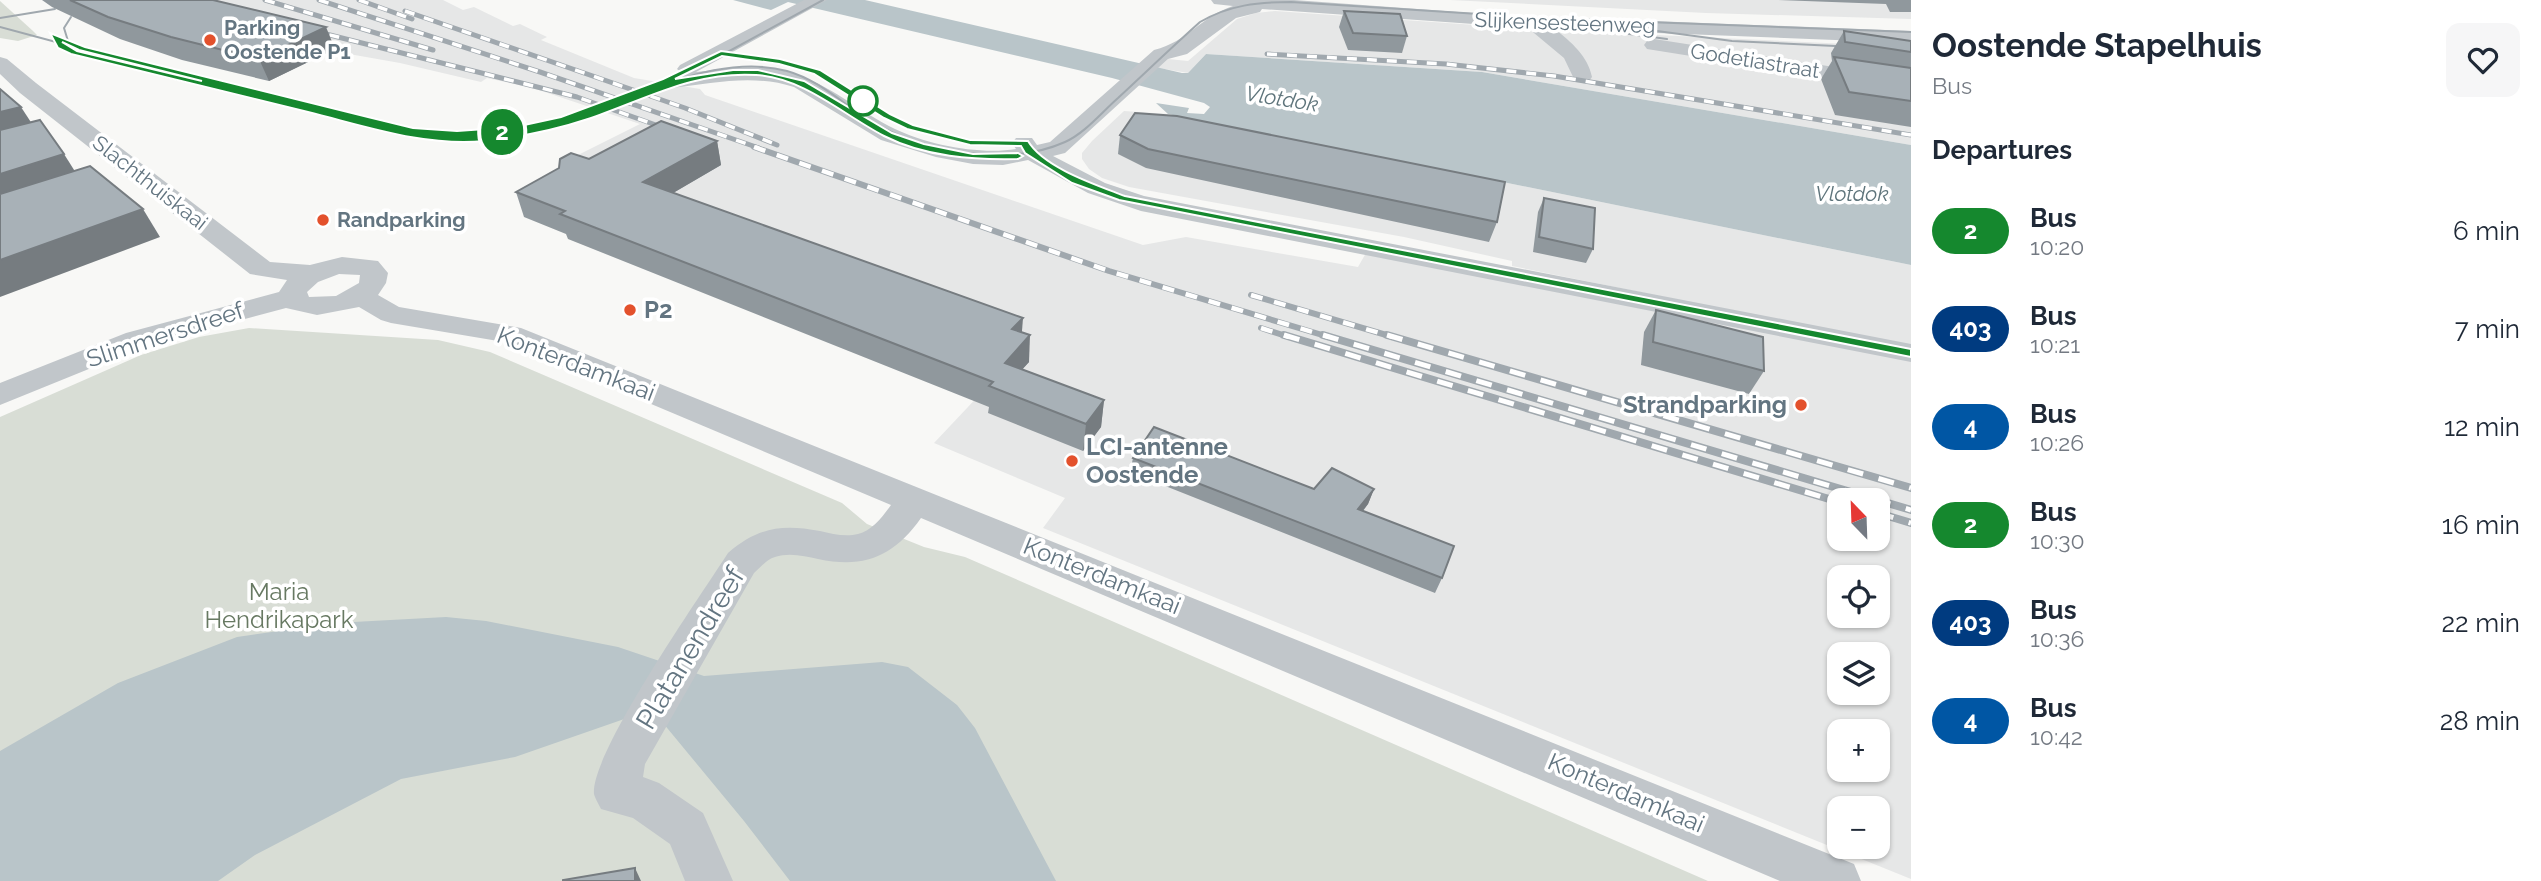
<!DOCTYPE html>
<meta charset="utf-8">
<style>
:root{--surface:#fff;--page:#f6f6f7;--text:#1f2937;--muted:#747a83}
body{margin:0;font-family:Raleway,sans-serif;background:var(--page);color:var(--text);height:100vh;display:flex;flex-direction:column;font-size:26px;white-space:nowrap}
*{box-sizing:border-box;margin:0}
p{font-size:23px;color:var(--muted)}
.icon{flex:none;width:38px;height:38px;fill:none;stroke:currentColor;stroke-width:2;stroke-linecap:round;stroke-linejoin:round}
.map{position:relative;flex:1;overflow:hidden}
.panel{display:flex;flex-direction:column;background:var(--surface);width:630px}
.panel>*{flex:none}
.badge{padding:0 14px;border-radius:23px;font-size:24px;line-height:46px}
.needle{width:46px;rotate:337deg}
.fabs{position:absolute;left:1827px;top:488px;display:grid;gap:14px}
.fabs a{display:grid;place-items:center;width:63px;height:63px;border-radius:14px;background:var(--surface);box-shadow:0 2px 5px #0004;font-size:35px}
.map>.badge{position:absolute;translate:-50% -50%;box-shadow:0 0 0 4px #fff}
h2{padding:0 21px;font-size:26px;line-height:63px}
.round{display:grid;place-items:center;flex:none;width:74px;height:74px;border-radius:14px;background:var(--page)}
.summary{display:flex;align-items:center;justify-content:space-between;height:119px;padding:0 21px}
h1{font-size:33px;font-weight:700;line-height:52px}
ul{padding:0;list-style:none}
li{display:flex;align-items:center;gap:21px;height:98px;padding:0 21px}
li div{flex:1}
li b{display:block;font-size:26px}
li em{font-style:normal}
li .badge{min-width:77px;font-weight:700;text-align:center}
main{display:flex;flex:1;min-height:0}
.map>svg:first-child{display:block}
.built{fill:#e6e7e7;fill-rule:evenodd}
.green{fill:#d8ddd5}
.water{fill:#b9c5c9}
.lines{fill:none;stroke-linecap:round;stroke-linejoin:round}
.minor{fill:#c1c6ca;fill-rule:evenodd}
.tram{stroke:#a0a8ae;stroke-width:2}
.rail-far2-casing{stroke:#a0a8ae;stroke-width:5}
.rail-far1-casing{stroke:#a0a8ae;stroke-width:6}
.rail-casing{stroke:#a0a8ae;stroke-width:8}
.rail-far2{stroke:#fff;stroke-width:3.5;stroke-dasharray:10;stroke-linecap:butt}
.rail-far1{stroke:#fff;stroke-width:4.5;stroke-dasharray:12;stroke-linecap:butt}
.rail{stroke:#fff;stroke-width:5;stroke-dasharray:16;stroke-linecap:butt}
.wall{fill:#90989d}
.shaded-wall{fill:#767c80}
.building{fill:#a8b1b7;stroke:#767c80;stroke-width:2}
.line{fill:#15882e;stroke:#fff;stroke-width:2;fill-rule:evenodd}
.poi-dot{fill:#e3512c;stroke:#fff;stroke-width:2.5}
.stop-dot{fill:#fff;stroke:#15882e;stroke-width:3.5}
.labels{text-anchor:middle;stroke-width:7;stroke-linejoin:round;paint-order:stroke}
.far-street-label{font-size:21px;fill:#637581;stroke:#fff}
.far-poi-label{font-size:21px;font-weight:bold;fill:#637581;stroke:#fff;text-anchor:start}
.far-water-label{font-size:21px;font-style:italic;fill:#5e747b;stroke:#fff}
.poi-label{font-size:24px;font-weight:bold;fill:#637581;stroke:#fff;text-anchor:start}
.street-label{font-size:24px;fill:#637581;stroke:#fff}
.park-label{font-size:24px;fill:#677962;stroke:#fff}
.near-street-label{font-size:28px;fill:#637581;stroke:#fff}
</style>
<main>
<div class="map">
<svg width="1911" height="881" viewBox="0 0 1911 881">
<rect width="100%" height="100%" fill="#f8f8f6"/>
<g class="built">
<path d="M163,0H443L463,10L474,7L513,26L520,24L547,37L541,40L634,78L700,89L705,95L1143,245L1186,237L1358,267L1366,253L1911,357V879L1043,528L1065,498L934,443L1017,355L570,159L640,124L533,88L487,78L481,82L400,63L349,54L267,34ZM1839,500H1878V539H1839ZM1839,578H1878V616H1839ZM1839,654H1878V693H1839ZM1839,732H1878V770H1839ZM1839,808H1878V847H1839Z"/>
<path d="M1450,0H1911V19L1706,13Z"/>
<path d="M1275,11L1549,30L1911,47V145L1482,72L1206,54L1188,73L1158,68L1168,59L1188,61L1237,19L1256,13Z"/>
<path d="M1124,111L1168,114L1911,265V347L1512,266V261L1404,237L1129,187L1102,178L1089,169L1082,159V153L1092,141Z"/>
</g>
<g class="green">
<path d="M0,1L33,31L37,35L18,41L0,38Z"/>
<path d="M249,328L438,340L490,352L842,503L867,524L924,547L965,557L1708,881H0V417L141,355L199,337Z"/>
</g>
<g class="water">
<path d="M733,0H865L1182,73H1188L1206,54L1482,72L1911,145V265L1168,114L1156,103L1189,108L1187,113L1204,114L1210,107L1204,103L1112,78L788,2L771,10Z"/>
<path d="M446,617L486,621L618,647L704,676L882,662L908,667L957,705L975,728L1056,881H790L744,821L663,723L630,717L515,757L401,779L255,855L218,881H0V751L118,683L237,637L335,623Z"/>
</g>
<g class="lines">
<g class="minor">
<path d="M804,0H827L696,72C729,68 759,63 792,73C829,84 860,112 895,129C928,145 980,155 1016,149L1012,143L1016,138H1032L1037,145L1050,142L1154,50C1189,41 1200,17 1233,6L1214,4L1211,0H1294L1500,15L1911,31V43L1555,29C1571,42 1588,56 1592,77L1589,81H1575L1564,58L1528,28L1262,9L1260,12L1236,18L1187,54L1168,59L1065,153L1053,156L1105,183L1144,196L1911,344V362L1141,211L1088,193L1028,160L1003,165L973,164L936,157L881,140L794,87C753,74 714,83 672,88L665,86L661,82L665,78L683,74L677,69L680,65Z"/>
<path d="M1654,39L1911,79V91L1647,49L1644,45L1647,41Z"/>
<path d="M0,57L7,59L36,83L270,262L310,265L342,257L378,261L388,273L386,283L378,295L399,307L521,328L1854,864L1861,881H1780L921,518C894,556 865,569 818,559C805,556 789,552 775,557C767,559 761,567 754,573L645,764L643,777L659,783L703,813L733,881H685L670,844L633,818L601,809C599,805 595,798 594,794C590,754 701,595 728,553C758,527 782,524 820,531C832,534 846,537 858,534C872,531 883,516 891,505L504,342L391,323L381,320L359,307L317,315L286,308L148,345L0,405V383L126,333L279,292L287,280L250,274L20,93L0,74ZM339,274L360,275L359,283L336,296L309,297L307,292L318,282Z"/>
</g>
<g class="tram">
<path d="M0,18L55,9"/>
<path d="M0,27L82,49"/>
<path d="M1584,28L1667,39"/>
<path d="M1657,31L1732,41L1856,47"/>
<path d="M68,41L64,28L71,17"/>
<path d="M700,67L823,0"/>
<path d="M672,82C709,69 749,61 787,71C819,80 842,103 869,120C922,152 1007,168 1065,142C1085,133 1101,113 1118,98C1145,73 1172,47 1200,22C1229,5 1258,2 1291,2L1541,18L1911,32"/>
</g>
<defs>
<g id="rail-far2">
<path d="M265,0L433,50"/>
<path d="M319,0L540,72L759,148"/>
<path d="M359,0L412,19"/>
<path d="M405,11L685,108L777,145"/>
<path d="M310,30L577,97L670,130"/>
<path d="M1267,54L1446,64L1554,76L1911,135"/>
</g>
<g id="rail-far1">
<path d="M754,147L1109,271L1329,337"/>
<path d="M1251,295L1393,337"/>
<path d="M1261,328L1289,337"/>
</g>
<g id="rail">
<path d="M1284,335L1839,502"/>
<path d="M1323,335L1911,510"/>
<path d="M1387,335L1911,488"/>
<path d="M1878,513L1911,523"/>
</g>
</defs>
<use href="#rail-far2" class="rail-far2-casing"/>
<use href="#rail-far1" class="rail-far1-casing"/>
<use href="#rail" class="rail-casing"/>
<use href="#rail-far2" class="rail-far2"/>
<use href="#rail-far1" class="rail-far1"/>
<use href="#rail" class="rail"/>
</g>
<g class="wall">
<path d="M42,0H213L335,49L269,81L182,60L120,39L52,7Z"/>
<path d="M1777,0H1911V12H1890L1886,4Z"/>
<path d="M1344,11L1407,36L1402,53L1348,50L1339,27Z"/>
<path d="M1844,31L1911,41V127L1835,115L1821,79L1832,61L1831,53Z"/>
<path d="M1120,135L1497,222L1489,242L1146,168L1118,154Z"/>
<path d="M717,141L721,165L673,193L1022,332L1029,362L1022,369L1104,400L1101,427L1083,451L988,413L989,407L568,239L566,234L524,217L516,192L589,159Z"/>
<path d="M1544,198L1593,249L1586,263L1533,252L1538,212Z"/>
<path d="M1656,310L1764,371L1749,394L1641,365L1644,332Z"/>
<path d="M1133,458L1314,489H1374L1368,504L1363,511L1442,578L1435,593L1130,472Z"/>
</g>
<g class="shaded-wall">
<path d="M326,27L335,49L269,81L259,59Z"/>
<path d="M21,107L38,133L0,144V112Z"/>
<path d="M717,141L721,165L649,207L643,182Z"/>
<path d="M64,154L81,181L0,207V174Z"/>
<path d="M143,209L160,237L0,297V260Z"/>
<path d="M1023,318L1021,344L1012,329Z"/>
<path d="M1030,335L1029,362L1004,390L1005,363Z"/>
<path d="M1104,400L1101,427L1083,451L1086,424Z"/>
<path d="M1374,489L1368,504L1352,524L1358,509Z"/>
<path d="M635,868L641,881H635Z"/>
</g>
<g class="building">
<path d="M70,0H213L326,27L259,59L171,37L108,17Z"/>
<path d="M1344,11L1400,14L1407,36L1353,33Z"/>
<path d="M1844,31L1911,41V52L1845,42Z"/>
<path d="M1834,57L1911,68V101L1849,92Z"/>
<path d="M0,89L21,107L0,112Z"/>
<path d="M1135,113L1177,116L1505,182L1497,222L1148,149L1120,135Z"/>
<path d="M40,120L64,154L0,174V130Z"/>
<path d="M661,121L717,141L643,182L1023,318L1012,329L1030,335L1005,363L1104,400L1086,424L989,386L993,382L560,214L565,211L516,192L559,168L560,159L571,153L589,159Z"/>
<path d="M90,166L143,209L0,260V194Z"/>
<path d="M1544,198L1595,208L1593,249L1539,237Z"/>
<path d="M1656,310L1763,337L1764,371L1653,342Z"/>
<path d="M1154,427L1314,489L1332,468L1374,489L1358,509L1454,546L1442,578L1133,458Z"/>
<path d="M635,868V881H563V880Z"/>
</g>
<path class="line" d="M50,33L85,47L368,117L413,128L457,131L515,127L561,117L663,79L721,51L780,59L820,70L890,114L913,125L970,140L1028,141C1044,168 1097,185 1125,196L1911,349V357L1119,200L1072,183L1025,153L1021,146L970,145L907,129L884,118L814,74L779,64L722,56L675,79L733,70H758L804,81L892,133L924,144L973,154L1018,153L1023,156L1018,159C973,160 925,157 884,136C842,114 804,78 756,75C693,71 645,100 588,119C555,130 520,137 485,141C425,147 365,126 308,112C229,93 150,74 71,54L58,48ZM62,42L79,50L202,81L77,51Z"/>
<g class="poi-dot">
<circle cx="210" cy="40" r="7"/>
<circle cx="323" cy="220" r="7"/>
<circle cx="630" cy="310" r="7"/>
<circle cx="1801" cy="405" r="7"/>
<circle cx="1072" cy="461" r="7"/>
</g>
<circle class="stop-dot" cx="863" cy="101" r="14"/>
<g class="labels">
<g class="far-street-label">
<text transform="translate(1565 23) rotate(2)" y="7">Slijkensesteenweg</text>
<text transform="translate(1755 61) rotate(9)" y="7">Godetiastraat</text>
<text transform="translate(150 183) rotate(38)" y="7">Slachthuiskaai</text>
</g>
<g class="far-poi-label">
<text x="224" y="35">Parking<tspan x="224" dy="24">Oostende P1</tspan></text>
<text x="337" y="227">Randparking</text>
</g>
<g class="far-water-label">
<text transform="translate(1282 99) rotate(9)" y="7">Vlotdok</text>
<text x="1852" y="201">Vlotdok</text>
</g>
<g class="poi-label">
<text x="644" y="318">P2</text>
<text x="1787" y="413" text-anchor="end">Strandparking</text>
<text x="1086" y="455">LCI-antenne<tspan x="1086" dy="28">Oostende</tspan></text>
</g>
<g class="street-label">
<text transform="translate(165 335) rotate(-18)" y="8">Slimmersdreef</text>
<text transform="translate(576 364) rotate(21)" y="8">Konterdamkaai</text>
<text transform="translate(1102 576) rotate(22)" y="8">Konterdamkaai</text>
<text transform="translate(1626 793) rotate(23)" y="8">Konterdamkaai</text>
</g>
<g class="park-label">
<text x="279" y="600">Maria<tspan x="279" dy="28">Hendrikapark</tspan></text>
</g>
<g class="near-street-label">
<text transform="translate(690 648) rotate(-59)" y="10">Platanendreef</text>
</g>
</g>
</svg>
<div class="fabs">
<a><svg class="needle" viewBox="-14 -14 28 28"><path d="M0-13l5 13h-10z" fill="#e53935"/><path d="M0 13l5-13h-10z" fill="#747a83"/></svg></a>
<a><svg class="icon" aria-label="locate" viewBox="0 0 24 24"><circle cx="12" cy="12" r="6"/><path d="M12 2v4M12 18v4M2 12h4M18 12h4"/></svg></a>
<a><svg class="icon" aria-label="layers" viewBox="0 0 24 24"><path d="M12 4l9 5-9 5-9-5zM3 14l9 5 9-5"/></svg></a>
<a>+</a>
<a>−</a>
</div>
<b class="badge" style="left:502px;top:132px;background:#15882e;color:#fff">2</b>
</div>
<section class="panel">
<div class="summary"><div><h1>Oostende Stapelhuis</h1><p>Bus</p></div><a class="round"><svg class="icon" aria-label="heart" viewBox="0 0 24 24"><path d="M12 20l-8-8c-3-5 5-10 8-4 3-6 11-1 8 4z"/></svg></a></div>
<h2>Departures</h2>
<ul>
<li><span class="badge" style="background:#15882e;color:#fff">2</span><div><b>Bus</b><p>10:20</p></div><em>6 min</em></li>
<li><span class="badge" style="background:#003b80;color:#fff">403</span><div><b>Bus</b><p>10:21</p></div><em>7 min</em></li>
<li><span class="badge" style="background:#0056a4;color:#fff">4</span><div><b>Bus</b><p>10:26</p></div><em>12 min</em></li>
<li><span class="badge" style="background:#15882e;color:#fff">2</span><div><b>Bus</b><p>10:30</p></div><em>16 min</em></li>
<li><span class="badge" style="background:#003b80;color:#fff">403</span><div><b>Bus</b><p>10:36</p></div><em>22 min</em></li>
<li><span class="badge" style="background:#0056a4;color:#fff">4</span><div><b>Bus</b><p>10:42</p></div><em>28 min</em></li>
</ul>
</section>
</main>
